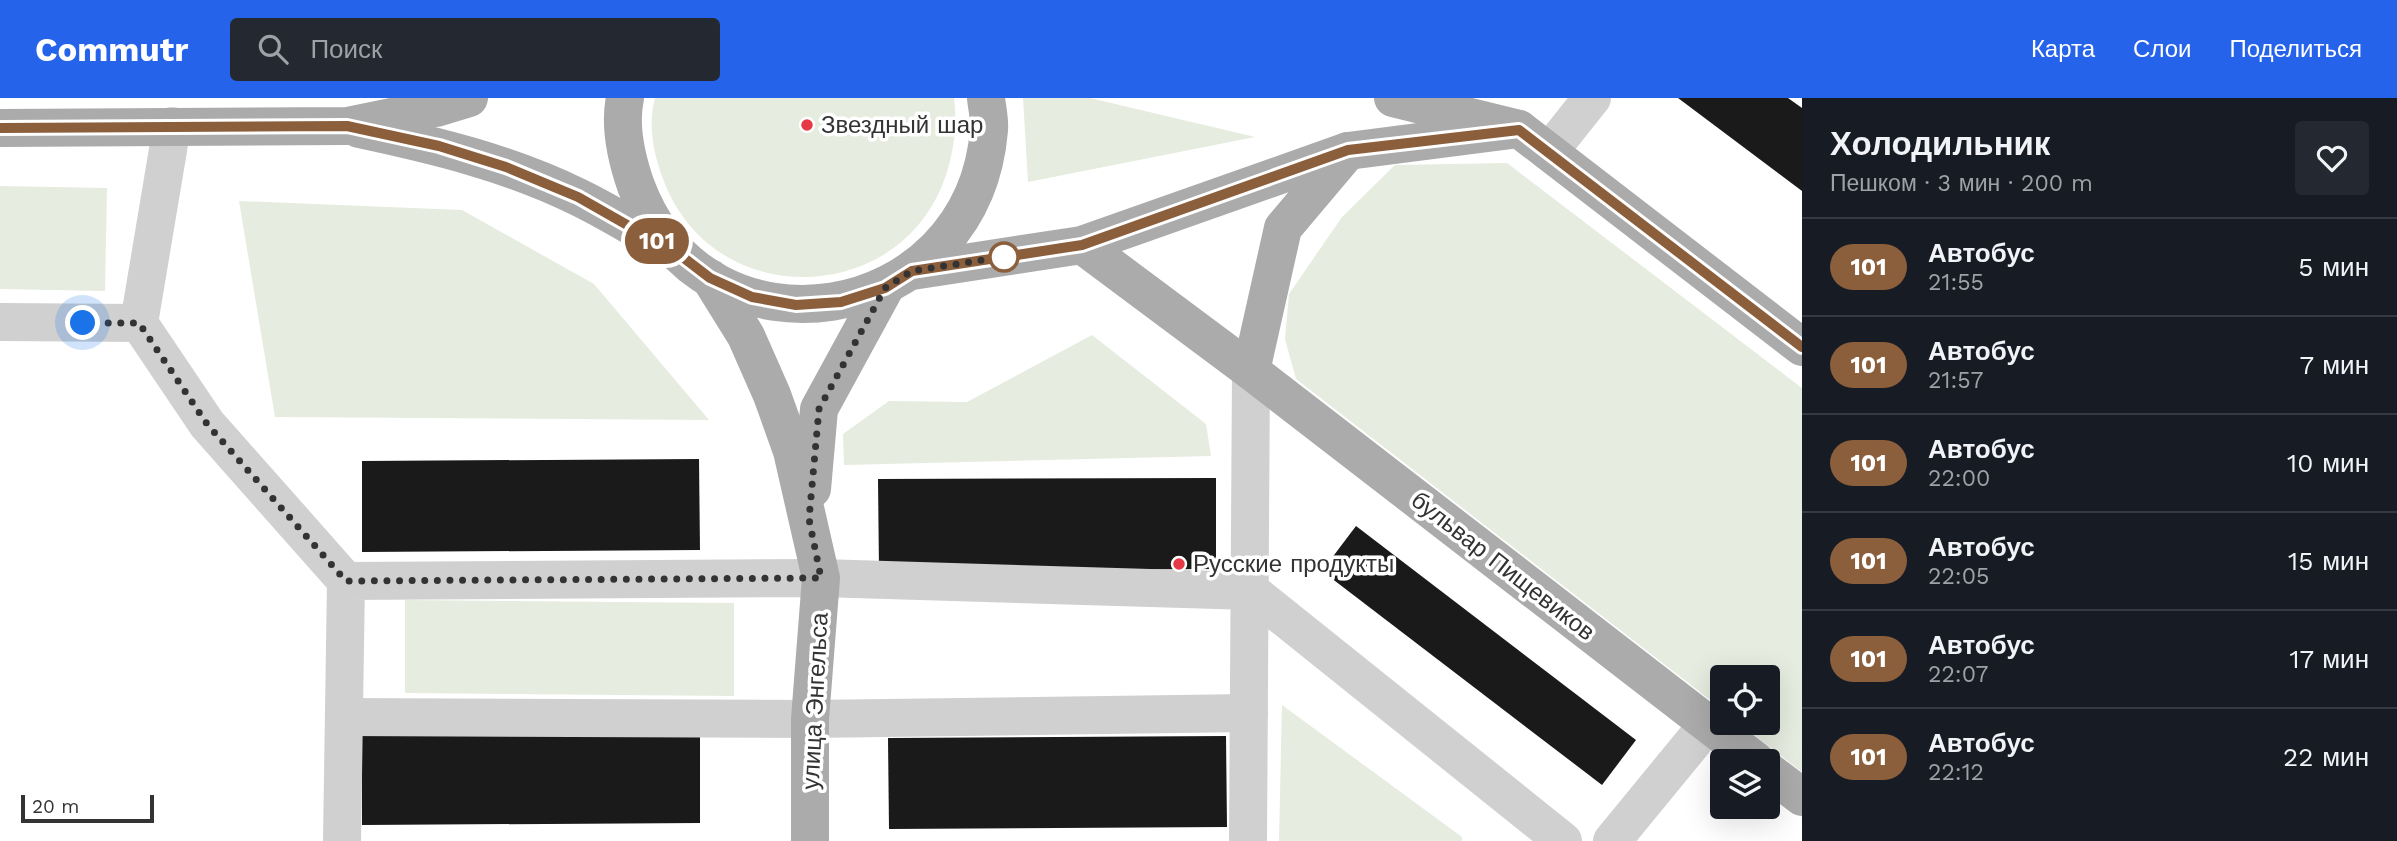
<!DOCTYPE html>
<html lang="ru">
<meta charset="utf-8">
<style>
:root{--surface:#171b24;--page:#242831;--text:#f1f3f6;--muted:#9ea1a6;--line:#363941;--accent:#2563eb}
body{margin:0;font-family:"Work Sans",sans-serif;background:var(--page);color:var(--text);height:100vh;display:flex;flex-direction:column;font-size:26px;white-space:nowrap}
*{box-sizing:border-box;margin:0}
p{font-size:23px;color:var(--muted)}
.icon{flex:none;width:38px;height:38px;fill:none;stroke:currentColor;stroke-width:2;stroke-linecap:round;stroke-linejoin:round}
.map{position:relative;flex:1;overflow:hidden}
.panel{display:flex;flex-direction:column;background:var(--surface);width:595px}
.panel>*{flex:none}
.badge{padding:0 14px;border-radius:23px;font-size:24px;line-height:46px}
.tools{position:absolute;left:1710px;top:567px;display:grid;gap:14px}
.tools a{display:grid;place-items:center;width:70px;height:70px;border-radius:7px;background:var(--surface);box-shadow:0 7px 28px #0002;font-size:35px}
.scale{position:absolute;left:21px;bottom:18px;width:133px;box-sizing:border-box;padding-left:7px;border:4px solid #333;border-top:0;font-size:19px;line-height:24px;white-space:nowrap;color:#333;-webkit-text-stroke:5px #fff;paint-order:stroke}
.you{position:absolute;width:35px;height:35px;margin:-18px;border:5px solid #fff;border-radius:50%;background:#1a73e8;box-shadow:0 0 0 10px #1a73e833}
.map>.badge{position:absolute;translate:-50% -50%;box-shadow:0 0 0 4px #fff}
.round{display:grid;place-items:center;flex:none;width:74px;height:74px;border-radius:7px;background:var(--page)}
.overview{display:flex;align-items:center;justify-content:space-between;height:119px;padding:0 28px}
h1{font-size:33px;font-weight:700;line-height:52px}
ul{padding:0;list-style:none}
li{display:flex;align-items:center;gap:21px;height:98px;padding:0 28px;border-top:2px solid var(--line)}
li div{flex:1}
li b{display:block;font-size:26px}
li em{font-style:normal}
li .badge{min-width:77px;font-weight:700;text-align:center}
header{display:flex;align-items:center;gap:42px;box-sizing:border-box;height:98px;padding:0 35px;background:var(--accent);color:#fff}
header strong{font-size:33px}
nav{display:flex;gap:38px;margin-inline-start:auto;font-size:24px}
.search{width:490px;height:63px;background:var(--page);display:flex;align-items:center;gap:18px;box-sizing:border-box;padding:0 24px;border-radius:7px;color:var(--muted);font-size:26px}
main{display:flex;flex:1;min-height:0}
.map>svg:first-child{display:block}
.green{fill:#e6ecdf}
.building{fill:#1a1a1a}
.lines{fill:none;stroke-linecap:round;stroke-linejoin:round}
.minor{stroke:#d0d0d0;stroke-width:38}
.major{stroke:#ababab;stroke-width:38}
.line-casing{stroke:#fff;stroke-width:16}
.line{stroke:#8b5e3c;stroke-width:10}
.walk{stroke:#333;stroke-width:7;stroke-dasharray:0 12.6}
.poi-dot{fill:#e63946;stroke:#fff;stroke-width:2.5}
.stop-dot{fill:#fff;stroke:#8b5e3c;stroke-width:3.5}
.labels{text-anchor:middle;stroke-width:7;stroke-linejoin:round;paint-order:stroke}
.poi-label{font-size:24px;fill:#333;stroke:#fff;text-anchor:start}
.street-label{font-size:24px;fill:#333;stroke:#fff}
</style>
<header>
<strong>Commutr</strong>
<div class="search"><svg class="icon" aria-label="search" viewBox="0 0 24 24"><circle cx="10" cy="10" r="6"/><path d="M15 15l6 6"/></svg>Поиск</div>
<nav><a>Карта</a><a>Слои</a><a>Поделиться</a></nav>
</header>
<main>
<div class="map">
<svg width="1802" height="743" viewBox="0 0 1802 743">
<rect width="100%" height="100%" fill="#fff"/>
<g class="green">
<path d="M655,0H954C957,21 955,43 950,63C915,210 711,220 662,78C653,54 648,25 655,0Z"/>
<path d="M1023,0H1090L1255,39L1028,84Z"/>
<path d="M1507,65L1802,290V674L1739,625H1768V579H1722V611L1296,281L1285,241L1289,196L1342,119L1395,67Z"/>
<path d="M0,88L107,90L105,193L0,191Z"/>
<path d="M239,103L462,112L594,186L709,322L275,319Z"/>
<path d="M1092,237L1206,326L1211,358L844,367L843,336L889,303L967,304Z"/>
<path d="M405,502L734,505V598L405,595Z"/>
<path d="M1282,607L1462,739V743H1279Z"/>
</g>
<g class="building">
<path d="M1678,0H1788L1802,10V93Z"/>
<path d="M699,361L700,452L362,454V363Z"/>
<path d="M1216,380V471L879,473L878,381Z"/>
<path d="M1356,428L1636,642L1602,687L1322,473Z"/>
<path d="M700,634V725L362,727V636Z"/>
<path d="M1226,638L1227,729L889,731L888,640Z"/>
</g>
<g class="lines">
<g class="minor">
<path d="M1549,54L1592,0"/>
<path d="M0,224L139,225L172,28"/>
<path d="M139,225L207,326L346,483"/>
<path d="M344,619L810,621L1249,615"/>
<path d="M342,743L346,483L821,480L1251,493L1563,743"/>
<path d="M1248,743L1251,273"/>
<path d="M1612,743L1708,626"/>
</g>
<g class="major">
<path d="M625,0C619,28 627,62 636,88C705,273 973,230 989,32C990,22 987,10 986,0"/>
<path d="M1393,0L1519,31L1802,249"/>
<path d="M0,30L347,28L436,10L469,0"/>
<path d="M359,31C434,47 509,65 578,99C609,114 638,132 667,149"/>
<path d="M1082,147L1251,273L1756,663"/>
<path d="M912,173L1082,147L1348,53L1519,31"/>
<path d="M710,180L746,238L772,297L792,353L821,480L810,621V743"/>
<path d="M1251,273L1283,130L1348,53"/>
<path d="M812,391L819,311L885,190"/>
<path d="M1768,673L1802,699"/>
</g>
</g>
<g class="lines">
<defs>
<path id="line" d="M0,30L347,28L439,48L506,69L578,99L680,157L710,180L752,199L796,207L841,204L885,190L912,173L1082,147L1348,52L1519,32L1802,249"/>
</defs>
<use href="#line" class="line-casing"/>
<use href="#line" class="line"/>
<path class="walk" d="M83,225H139L207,326L346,483L821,480L809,421L819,311L885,190L912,173L1009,158L1004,159"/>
</g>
<g class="poi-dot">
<circle cx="807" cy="27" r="7"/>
<circle cx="1179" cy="466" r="7"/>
</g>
<circle class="stop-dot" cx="1004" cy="159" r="14"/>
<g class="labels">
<g class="poi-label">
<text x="821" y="35">Звездный шар</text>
<text x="1193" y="474">Русские продукты</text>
</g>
<g class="street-label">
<text transform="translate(1503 468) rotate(38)" y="8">бульвар Пищевиков</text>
<text transform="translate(815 603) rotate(-87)" y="8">улица Энгельса</text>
</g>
</g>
</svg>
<div class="tools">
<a><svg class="icon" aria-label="locate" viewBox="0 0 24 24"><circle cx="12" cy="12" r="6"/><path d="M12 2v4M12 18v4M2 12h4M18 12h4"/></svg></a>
<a><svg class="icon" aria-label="layers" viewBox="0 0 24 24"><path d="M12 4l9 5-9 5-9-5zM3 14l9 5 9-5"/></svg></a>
</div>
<div class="scale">20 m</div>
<div class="you" style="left:83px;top:225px"></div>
<b class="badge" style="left:657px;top:143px;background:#8b5e3c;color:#fff">101</b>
</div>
<section class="panel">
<div class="overview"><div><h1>Холодильник</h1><p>Пешком · 3 мин · 200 m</p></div><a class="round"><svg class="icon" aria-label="heart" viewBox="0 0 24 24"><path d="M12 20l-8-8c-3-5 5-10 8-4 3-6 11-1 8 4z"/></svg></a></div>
<ul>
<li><span class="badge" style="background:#8b5e3c;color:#fff">101</span><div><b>Автобус</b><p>21:55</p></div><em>5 мин</em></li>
<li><span class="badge" style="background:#8b5e3c;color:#fff">101</span><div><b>Автобус</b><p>21:57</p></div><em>7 мин</em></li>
<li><span class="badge" style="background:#8b5e3c;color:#fff">101</span><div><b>Автобус</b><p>22:00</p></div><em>10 мин</em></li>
<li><span class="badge" style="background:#8b5e3c;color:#fff">101</span><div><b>Автобус</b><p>22:05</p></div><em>15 мин</em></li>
<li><span class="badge" style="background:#8b5e3c;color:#fff">101</span><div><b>Автобус</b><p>22:07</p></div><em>17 мин</em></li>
<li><span class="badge" style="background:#8b5e3c;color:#fff">101</span><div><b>Автобус</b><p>22:12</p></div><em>22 мин</em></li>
</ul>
</section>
</main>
